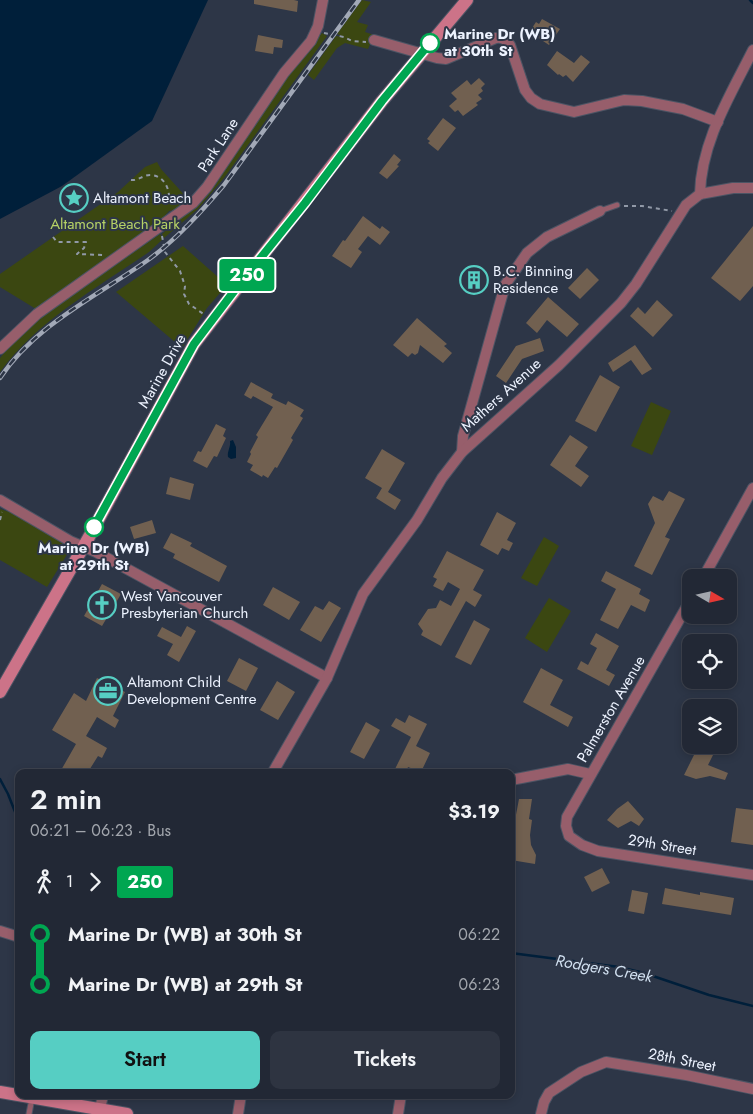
<!DOCTYPE html>
<meta charset="utf-8">
<style>
:root{--surface:#222835;--page:#2e3441;--text:#f1f3f6;--muted:#a2a6ad;--line:#3f4450;--accent:#56cec3}
body{margin:0;font-family:Jost,sans-serif;background:var(--page);color:var(--text);height:100vh;display:flex;flex-direction:column;font-size:19px;white-space:nowrap}
*{box-sizing:border-box;margin:0}
p{font-size:16px;color:var(--muted)}
.icon{flex:none;width:28px;height:28px;fill:none;stroke:currentColor;stroke-width:2;stroke-linecap:round;stroke-linejoin:round}
.map{position:relative;flex:1;overflow:hidden}
.drawer{position:absolute;left:15px;top:769px;width:500px;height:330px;display:flex;flex-direction:column;background:var(--surface);border-radius:10px;box-shadow:0 2px 8px #0003,0 0 0 1px var(--line)}
.drawer>*{flex:none}
.badge{padding:0 10px;border-radius:4px;font-size:18px;line-height:32px}
.needle{width:32px;rotate:99deg}
.fabs{position:absolute;left:682px;top:569px;display:grid;gap:10px}
.fabs a{display:grid;place-items:center;width:55px;height:55px;border-radius:10px;background:var(--surface);box-shadow:0 2px 8px #0003,0 0 0 1px var(--line);font-size:25px}
.map>.badge{position:absolute;translate:-50% -50%;box-shadow:0 0 0 2px #fff}
.legs{display:flex;align-items:center;gap:8px;height:55px;padding:0 15px;font-size:16px}
.legs p{margin-inline-start:auto}
.headline{display:flex;align-items:center;justify-content:space-between;height:85px;padding:0 15px}
h1{font-size:28px;font-weight:600;line-height:38px}
.action{display:flex;gap:10px;margin-top:auto;padding:10px 15px}
.action a{flex:1;height:58px;border-radius:10px;background:var(--accent);color:#111;font-size:20px;font-weight:600;line-height:58px;text-align:center}
.action a+a{background:var(--page);color:var(--text)}
ul{padding:0 15px;list-style:none}
li{display:flex;align-items:center;gap:18px;height:50px;font-size:19px}
li i{display:grid;place-items:center;width:8px;height:100%;margin:0 6px;background:currentColor}
li i::after{content:'';width:12px;height:12px;margin:-6px;border:4px solid;border-radius:50%;background:var(--surface)}
li p{margin-inline-start:auto}
li:first-child i{background:linear-gradient(#0000 50%,currentColor 0)}
li:last-child i{background:linear-gradient(currentColor 50%,#0000 0)}
.map>svg:first-child{display:block}
.green{fill:#3b4711}
.water{fill:#001f3a}
.lines{fill:none;stroke-linecap:round;stroke-linejoin:round}
.stream{stroke:#001f3a;stroke-width:2.5}
.building{fill:#716050}
.lane-casing{stroke:#4c5464;stroke-width:7}
.street-casing{stroke:#4c5464;stroke-width:12}
.secondary-casing{stroke:#4c5464;stroke-width:14}
.path{stroke:#9199a7;stroke-width:2;stroke-dasharray:4 4;stroke-linecap:butt}
.lane{stroke:#975e6b;stroke-width:5}
.street{stroke:#975e6b;stroke-width:10}
.secondary{stroke:#cc7388;stroke-width:12}
.rail-casing{stroke:#a2a9b7;stroke-width:4.5}
.rail{stroke:#2d3647;stroke-width:2.5;stroke-dasharray:8;stroke-linecap:butt}
.line-1-casing{stroke:#fff;stroke-width:11}
.line-1{stroke:#00a651;stroke-width:8}
.stop-1-dot{fill:#fff;stroke:#00a651;stroke-width:2.5}
.labels{text-anchor:middle;stroke-width:4;stroke-linejoin:round;paint-order:stroke}
.stop-label{font-size:15px;font-weight:bold;fill:#edf3ff;stroke:#2d3647;text-anchor:start}
.street-label{font-size:15px;fill:#edf3ff;stroke:#2d3647}
.poi-label{font-size:15px;fill:#edf3ff;stroke:#2d3647;text-anchor:start}
.park-label{font-size:15px;fill:#b6d266;stroke:#2d3647}
.water-label{font-size:16px;font-style:italic;fill:#d0dfef;stroke:#2d3647}
</style>
<div class="map">
<svg width="753" height="1114" viewBox="0 0 753 1114">
<rect width="100%" height="100%" fill="#2d3647"/>
<g class="green">
<path d="M362,0L371,2L357,22L368,25L365,32L374,35L368,49L345,43L337,48L314,80L308,75L336,36L344,37L337,34Z"/>
<path d="M322,33L327,36L224,178L198,209L164,238L162,234L194,206L281,84Z"/>
<path d="M157,162L161,169L188,199L178,209L169,211L157,224L36,309L0,287V274L118,192L145,167Z"/>
<path d="M160,234L163,239L149,252C97,288 38,320 0,372V358L13,342L39,318Z"/>
<path d="M183,246L227,285L207,308L182,348L116,292Z"/>
<path d="M651,402L671,411L652,455L631,446Z"/>
<path d="M0,509L12,513L62,543L68,553L47,587L0,560Z"/>
<path d="M544,537L559,546L537,586L521,578Z"/>
<path d="M549,598L571,611L547,652L525,638Z"/>
</g>
<g class="water">
<path d="M0,0H208L152,121L62,186L0,219Z"/>
<path d="M233,440L236,447V458L231,459L228,457C227,451 231,447 230,441Z"/>
</g>
<g class="lines">
<g class="stream">
<path d="M750,0L753,3"/>
<path d="M0,779L8,794L19,822"/>
<path d="M511,953L619,967L644,973L709,995L753,1006"/>
</g>
</g>
<g class="building">
<path d="M254,0H294L298,1L297,12L254,4Z"/>
<path d="M542,19L560,29L549,45L531,33L534,29L532,28L536,22L539,24Z"/>
<path d="M258,35L283,40L282,48L274,47L273,54L255,51Z"/>
<path d="M557,51L574,63L581,55L590,62L573,82L566,75L563,77L559,74L558,75L547,65Z"/>
<path d="M479,78L485,84L481,88L483,91L478,95L482,99L476,103L478,105L463,116L458,110L455,112L449,106L457,99L451,93L467,80L471,85Z"/>
<path d="M443,118L456,128L438,151L428,143L430,141L427,139Z"/>
<path d="M394,154L401,160L397,165L399,166L387,179L379,173Z"/>
<path d="M363,216L380,229L382,226L390,232L380,245L368,236L358,249L362,252L351,268L332,256L343,240L345,241Z"/>
<path d="M753,226V286L740,301L711,278Z"/>
<path d="M473,267L487,276L475,293L462,283Z"/>
<path d="M587,268L599,280L580,299L568,288Z"/>
<path d="M548,297L579,324L567,337L547,320L537,333L526,323Z"/>
<path d="M657,300L673,315L653,337L630,316L638,307L645,314Z"/>
<path d="M417,318L447,344L444,346L452,353L443,363L420,345L418,353L415,355L412,353L408,357L393,345Z"/>
<path d="M540,338L544,351L522,359L506,383L496,376L516,346Z"/>
<path d="M635,345L652,369L642,375L631,360L613,372L608,363Z"/>
<path d="M600,375L620,387L596,432L575,421Z"/>
<path d="M251,382L273,394L271,398L286,405L288,401L304,410L300,416L303,418L291,438L293,440L277,468L275,467L268,478L263,475L262,477L250,470L253,465L247,462L251,454L250,452L258,437L256,435L273,407L253,396L251,399L244,395Z"/>
<path d="M216,424L226,429L223,436L226,438L217,457L214,456L207,468L193,461L198,451L201,452Z"/>
<path d="M570,435L588,447L575,466L589,476L581,487L550,465Z"/>
<path d="M382,449L405,463L388,492L401,500L395,510L376,498L382,488L365,478Z"/>
<path d="M170,477L194,484L190,500L166,494Z"/>
<path d="M669,491L685,499L665,537L670,539L652,575L634,566L655,523L648,504L653,496L663,501Z"/>
<path d="M497,512L516,523L507,540L513,543L509,551L502,548L498,555L480,545Z"/>
<path d="M152,520L156,533L134,539L130,527Z"/>
<path d="M171,533L192,543L190,546L227,566L219,582L173,558L175,554L163,548Z"/>
<path d="M447,551L484,570L473,590L482,595L475,607L466,601L441,646L421,635L423,631L418,624L428,609L436,608L440,600L451,606L460,589L448,582L443,591L433,586L437,579L433,577Z"/>
<path d="M606,571L641,589L639,594L650,600L645,612L631,605L618,629L600,620L616,589L601,581Z"/>
<path d="M102,584L121,594L102,626L84,616Z"/>
<path d="M273,587L300,602L289,620L263,605Z"/>
<path d="M329,601L341,608L321,642L300,630L315,606L323,610Z"/>
<path d="M474,620L490,629L471,665L455,657Z"/>
<path d="M187,626L196,631L179,662L167,655L173,644L157,636L162,627L181,637Z"/>
<path d="M596,633L619,646L606,670L615,675L609,686L577,669L581,661L588,665L597,648L590,644Z"/>
<path d="M239,658L258,668L246,691L227,681Z"/>
<path d="M541,668L563,680L550,705L573,717L568,727L523,702Z"/>
<path d="M97,678L125,692L113,716L119,720L115,728L97,717L86,736L107,748L102,758L98,756L88,772H60L76,744L52,730L74,693L86,701Z"/>
<path d="M277,681L295,692L278,720L260,710Z"/>
<path d="M409,715L427,724L416,746L430,753L421,772L408,767L406,772L395,769L411,737L391,726L396,718L405,723Z"/>
<path d="M366,722L380,730L364,759L350,752Z"/>
<path d="M699,745H731L729,754L714,753L708,765L728,773L725,780L710,776L696,779L684,775Z"/>
<path d="M519,799H532L529,819L532,820L530,835L531,845L536,855L535,864L511,860V841Z"/>
<path d="M628,801L644,819L639,826L631,821L618,828L607,820L617,809Z"/>
<path d="M736,808L753,810V845L731,842Z"/>
<path d="M602,868L610,883L592,892L584,877Z"/>
<path d="M665,888L700,895V892L734,898L731,915L662,904Z"/>
<path d="M632,890L648,893L644,914L628,911Z"/>
</g>
<g class="lines">
<defs>
<g id="lane">
<path d="M600,211L617,205"/>
<path d="M29,1114L32,1098"/>
</g>
<g id="street">
<path d="M374,40L437,58L446,59L496,38C503,37 506,40 510,45L525,90L531,98L540,104L574,112L624,100L642,101L683,109L718,122"/>
<path d="M700,194L733,188H753"/>
<path d="M0,349L37,314L193,203L207,187L284,73L311,41L318,26L323,0"/>
<path d="M462,452L463,436L505,285L527,253L547,237L600,211"/>
<path d="M0,500L70,541L96,552L327,678"/>
<path d="M703,578L753,488"/>
<path d="M691,599L567,817L566,826L569,836L582,845L598,851L753,875"/>
<path d="M273,772L327,678L363,594L417,520L442,478L462,452L559,365L621,303L636,284L686,205L700,194C701,142 730,96 753,50"/>
<path d="M511,780L568,769L590,774"/>
<path d="M0,931L19,937"/>
<path d="M100,1109L103,1095"/>
<path d="M238,1114L241,1095"/>
<path d="M398,1114L401,1095"/>
<path d="M541,1114L544,1102L549,1093L581,1072L606,1062L686,1075L753,1089"/>
</g>
<g id="secondary">
<path d="M0,692L89,537L194,344L382,101L467,0"/>
<path d="M0,1092L127,1114"/>
</g>
</defs>
<use href="#lane" class="lane-casing"/>
<use href="#street" class="street-casing"/>
<use href="#secondary" class="secondary-casing"/>
<g class="path">
<path d="M324,33L344,37L352,41L366,42"/>
<path d="M131,180C138,181 143,175 150,175C162,175 169,186 169,197L175,203L176,202"/>
<path d="M624,206H642L672,211"/>
<path d="M162,236L165,252L180,271L185,286L184,294L189,304L205,315"/>
<path d="M53,237L57,242H86L84,248L77,254L103,255"/>
<path d="M0,520L2,512"/>
</g>
<use href="#lane" class="lane"/>
<use href="#street" class="street"/>
<use href="#secondary" class="secondary"/>
<defs>
<path id="rail" d="M0,378C35,325 97,296 148,260C177,239 201,212 224,185L359,0"/>
</defs>
<use href="#rail" class="rail-casing"/>
<use href="#rail" class="rail"/>
</g>
<g class="lines">
<defs>
<path id="line-1" d="M94,527L194,344L238,286L305,203L382,101L430,43"/>
</defs>
<use href="#line-1" class="line-1-casing"/>
<use href="#line-1" class="line-1"/>
</g>
<defs>
<symbol id="sight-ring" viewBox="-11 -11 22 22"><circle r="9.5" fill="#2d3647" stroke="#56cec3" stroke-width="1.5"/><path d="M0-6L1.8-2.2L6-1.7L2.9 1.2L3.7 5.4L0 3.3L-3.7 5.4L-2.9 1.2L-6-1.7L-1.8-2.2Z" fill="#56cec3"/></symbol>
<symbol id="building-ring" viewBox="-11 -11 22 22"><circle r="9.5" fill="#2d3647" stroke="#56cec3" stroke-width="1.5"/><path d="M-4-6H4V6H1V3H-1V6H-4ZM-2.5-4.3h1.7v1.8h-1.7ZM.8-4.3h1.7v1.8H.8ZM-2.5-1h1.7V.8h-1.7ZM.8-1h1.7V.8H.8Z" fill="#56cec3"/></symbol>
<symbol id="church-ring" viewBox="-11 -11 22 22"><circle r="9.5" fill="#2d3647" stroke="#56cec3" stroke-width="1.5"/><path d="M-1.2-6h2.4v3.5h3.3v2.4h-3.3V6h-2.4V-.1h-3.3v-2.4h3.3Z" fill="#56cec3"/></symbol>
<symbol id="office-ring" viewBox="-11 -11 22 22"><circle r="9.5" fill="#2d3647" stroke="#56cec3" stroke-width="1.5"/><path d="M-6-3h4V-5.5h4V-3h4V5H-6ZM-1-4.5V-3h2v-1.5ZM-6 0V1H6V0Z" fill="#56cec3"/></symbol>
</defs>
<g fill-rule="evenodd">
<use href="#sight-ring" x="58" y="182" width="32" height="32"/>
<use href="#building-ring" x="458" y="264" width="32" height="32"/>
<use href="#church-ring" x="86" y="589" width="32" height="32"/>
<use href="#office-ring" x="92" y="675" width="32" height="32"/>
</g>
<g class="stop-1-dot">
<circle cx="430" cy="43" r="9"/>
<circle cx="94" cy="527" r="9"/>
</g>
<g class="labels">
<g class="stop-label">
<text x="444" y="39">Marine Dr (WB)<tspan x="444" dy="17">at 30th St</tspan></text>
<text x="94" y="553" text-anchor="middle">Marine Dr (WB)<tspan x="94" dy="17">at 29th St</tspan></text>
</g>
<g class="street-label">
<text transform="translate(218 145) rotate(-57)" y="5">Park Lane</text>
<text transform="translate(162 371) rotate(-61)" y="5">Marine Drive</text>
<text transform="translate(501 395) rotate(-42)" y="5">Mathers Avenue</text>
<text transform="translate(611 709) rotate(-60)" y="5">Palmerston Avenue</text>
<text transform="translate(662 845) rotate(9)" y="5">29th Street</text>
<text transform="translate(682 1060) rotate(11)" y="5">28th Street</text>
</g>
<g class="poi-label">
<text x="93" y="203">Altamont Beach</text>
<text x="493" y="276">B.C. Binning<tspan x="493" dy="17">Residence</tspan></text>
<text x="121" y="601">West Vancouver<tspan x="121" dy="17">Presbyterian Church</tspan></text>
<text x="127" y="687">Altamont Child<tspan x="127" dy="17">Development Centre</tspan></text>
</g>
<g class="park-label">
<text x="115" y="229">Altamont Beach Park</text>
</g>
<g class="water-label">
<text transform="translate(604 968) rotate(10)" y="6">Rodgers Creek</text>
</g>
</g>
</svg>
<div class="fabs">
<a><svg class="needle" viewBox="-14 -14 28 28"><path d="M0-13l5 13h-10z" fill="#e53935"/><path d="M0 13l5-13h-10z" fill="#a2a6ad"/></svg></a>
<a><svg class="icon" aria-label="locate" viewBox="0 0 24 24"><circle cx="12" cy="12" r="6"/><path d="M12 2v4M12 18v4M2 12h4M18 12h4"/></svg></a>
<a><svg class="icon" aria-label="layers" viewBox="0 0 24 24"><path d="M12 4l9 5-9 5-9-5zM3 14l9 5 9-5"/></svg></a>
</div>
<b class="badge" style="left:247px;top:275px;background:#00a651;color:#fff">250</b>
<section class="drawer">
<div class="headline"><div><h1>2 min</h1><p>06:21 – 06:23 · Bus</p></div><b>$3.19</b></div>
<div class="legs"><svg class="icon" aria-label="walk" viewBox="0 0 24 24"><circle cx="13" cy="4" r="2"/><path d="M13 8l-2 6 4 7M11 14l-3 7M7 12l3-4h3l4 4"/></svg>1<svg class="icon" aria-label="forward" viewBox="0 0 24 24"><path d="M9 5l7 7-7 7"/></svg><b class="badge" style="background:#00a651;color:#fff">250</b></div>
<ul>
<li><i style="color:#00a651"></i><b>Marine Dr (WB) at 30th St</b><p>06:22</p></li>
<li><i style="color:#00a651"></i><b>Marine Dr (WB) at 29th St</b><p>06:23</p></li>
</ul>
<div class="action"><a>Start</a><a>Tickets</a></div>
</section>
</div>
